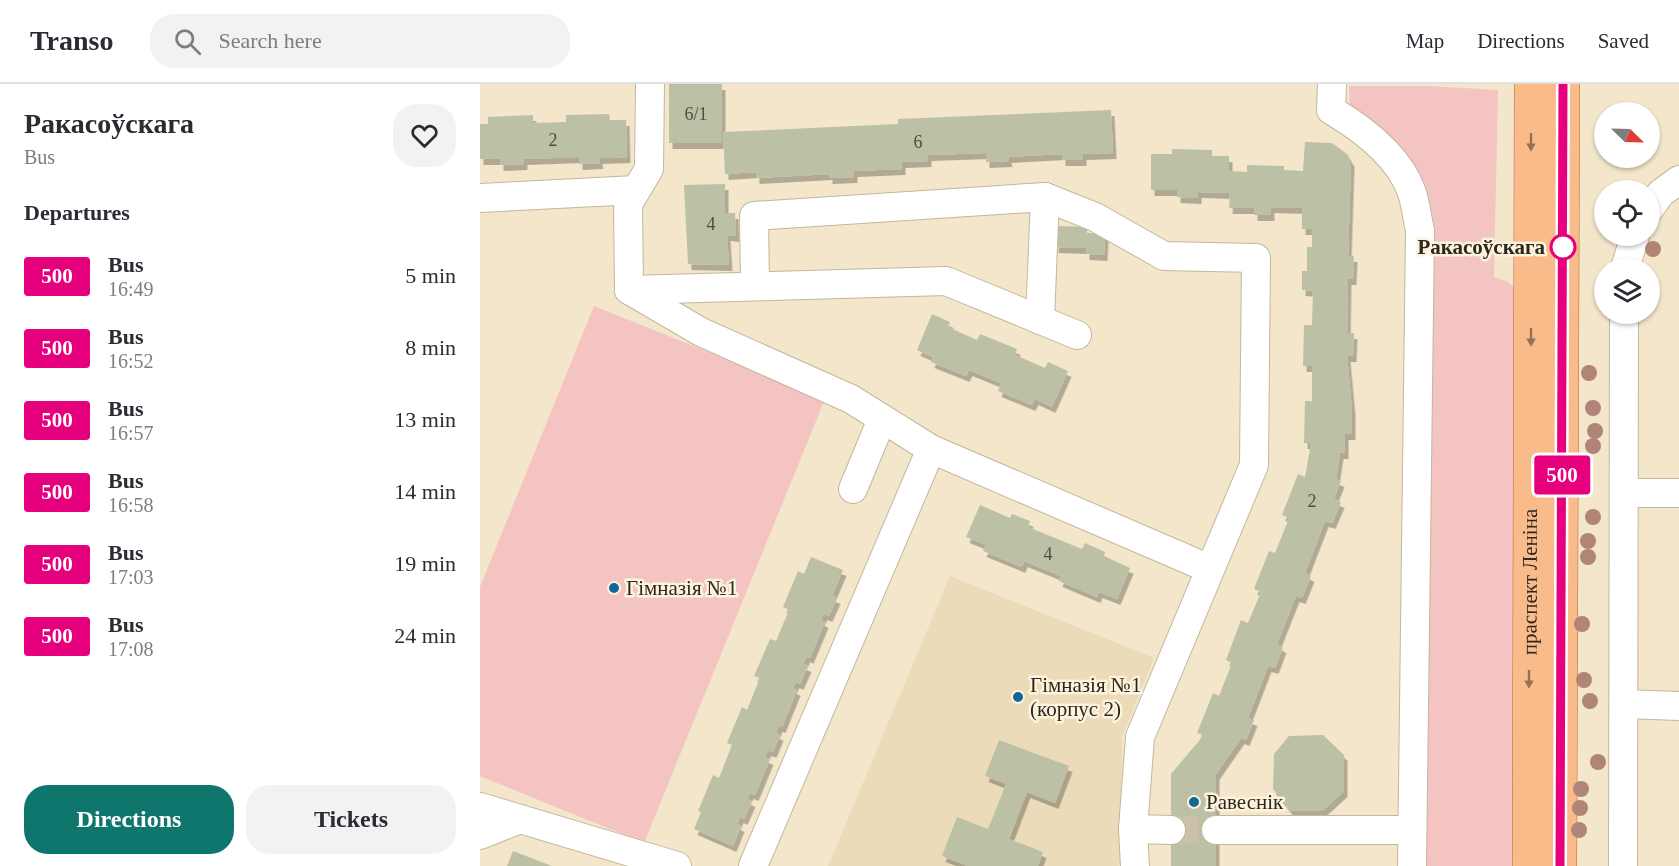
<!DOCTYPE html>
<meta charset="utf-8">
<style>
:root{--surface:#fff;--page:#f2f2f3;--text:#2b2b33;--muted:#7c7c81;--line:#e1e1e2;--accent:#0f766e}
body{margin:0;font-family:"Times New Roman",serif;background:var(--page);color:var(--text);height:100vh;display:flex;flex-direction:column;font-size:22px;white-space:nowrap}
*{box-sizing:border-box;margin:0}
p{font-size:20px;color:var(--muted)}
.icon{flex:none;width:33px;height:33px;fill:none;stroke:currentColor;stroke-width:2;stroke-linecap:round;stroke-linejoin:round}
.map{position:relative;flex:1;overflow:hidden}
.side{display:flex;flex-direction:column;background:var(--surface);width:480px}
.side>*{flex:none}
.badge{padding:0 12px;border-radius:4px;font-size:21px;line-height:39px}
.needle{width:39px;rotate:113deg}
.tools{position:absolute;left:1114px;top:18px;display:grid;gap:12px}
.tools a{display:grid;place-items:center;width:66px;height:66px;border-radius:50%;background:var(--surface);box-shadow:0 2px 4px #0004;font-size:30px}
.map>.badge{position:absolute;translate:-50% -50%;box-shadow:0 0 0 3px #fff}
h2{padding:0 24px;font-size:22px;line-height:54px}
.round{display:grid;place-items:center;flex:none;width:63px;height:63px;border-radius:24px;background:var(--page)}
.summary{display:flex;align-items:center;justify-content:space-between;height:102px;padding:0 24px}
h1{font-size:28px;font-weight:700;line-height:45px}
.cta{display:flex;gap:12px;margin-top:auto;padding:12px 24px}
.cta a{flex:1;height:69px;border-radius:24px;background:var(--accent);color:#fff;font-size:24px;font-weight:700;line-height:69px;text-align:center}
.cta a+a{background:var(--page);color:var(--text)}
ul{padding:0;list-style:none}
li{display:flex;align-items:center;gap:18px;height:72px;padding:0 24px}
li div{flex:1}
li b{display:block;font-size:22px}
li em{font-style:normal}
li .badge{min-width:66px;font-weight:700;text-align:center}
header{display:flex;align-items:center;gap:36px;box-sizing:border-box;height:84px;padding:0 30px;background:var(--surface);border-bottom:2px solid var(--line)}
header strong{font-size:28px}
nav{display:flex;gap:33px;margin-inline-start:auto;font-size:21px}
.search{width:420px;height:54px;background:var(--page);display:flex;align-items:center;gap:15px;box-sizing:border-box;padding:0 21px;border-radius:24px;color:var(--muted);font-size:22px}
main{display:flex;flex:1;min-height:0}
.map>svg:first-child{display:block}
.built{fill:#ebdbb9}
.green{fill:#f3c4c1}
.building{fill:#bcc1a5;filter:url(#shadow)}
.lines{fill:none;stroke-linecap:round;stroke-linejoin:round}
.minor-tunnel{stroke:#cbc0a8;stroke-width:28;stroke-dasharray:28 14;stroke-linecap:butt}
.minor-casing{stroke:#c3b79c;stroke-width:30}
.major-casing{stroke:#b06a32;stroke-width:34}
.minor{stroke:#fff;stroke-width:28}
.major{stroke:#fabb8b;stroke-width:33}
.tree{fill:#b08477}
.oneway{fill:#947254}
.line-casing{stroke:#fff;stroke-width:14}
.line{stroke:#e6007e;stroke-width:9}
.stop-dot{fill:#fff;stroke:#e6007e;stroke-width:3}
.poi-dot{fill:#136798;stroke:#fef3dd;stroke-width:2}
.labels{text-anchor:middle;stroke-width:5;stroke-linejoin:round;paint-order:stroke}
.number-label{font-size:18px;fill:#514e3f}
.stop-label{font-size:21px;font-weight:bold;fill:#2d281d;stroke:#fef3dd;text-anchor:end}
.street-label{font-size:21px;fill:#2d281d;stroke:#fef3dd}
.poi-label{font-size:21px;fill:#2d281d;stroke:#fef3dd;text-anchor:start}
</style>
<header>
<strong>Transo</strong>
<div class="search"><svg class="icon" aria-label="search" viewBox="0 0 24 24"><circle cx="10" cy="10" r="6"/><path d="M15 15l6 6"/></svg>Search here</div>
<nav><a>Map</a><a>Directions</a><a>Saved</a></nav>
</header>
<main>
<section class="side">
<div class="summary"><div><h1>Ракасоўскага</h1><p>Bus</p></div><a class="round"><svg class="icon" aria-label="heart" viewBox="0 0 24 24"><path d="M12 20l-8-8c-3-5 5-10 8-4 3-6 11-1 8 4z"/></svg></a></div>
<h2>Departures</h2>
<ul>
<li><span class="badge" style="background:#e6007e;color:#fff">500</span><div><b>Bus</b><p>16:49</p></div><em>5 min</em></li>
<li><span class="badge" style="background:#e6007e;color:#fff">500</span><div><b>Bus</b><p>16:52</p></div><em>8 min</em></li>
<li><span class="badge" style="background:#e6007e;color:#fff">500</span><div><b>Bus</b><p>16:57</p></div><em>13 min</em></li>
<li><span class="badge" style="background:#e6007e;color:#fff">500</span><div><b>Bus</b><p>16:58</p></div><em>14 min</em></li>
<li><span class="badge" style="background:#e6007e;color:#fff">500</span><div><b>Bus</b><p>17:03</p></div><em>19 min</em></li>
<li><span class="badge" style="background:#e6007e;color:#fff">500</span><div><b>Bus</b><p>17:08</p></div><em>24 min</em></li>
</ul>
<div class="cta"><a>Directions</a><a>Tickets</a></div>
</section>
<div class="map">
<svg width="1199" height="782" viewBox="0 0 1199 782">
<defs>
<filter id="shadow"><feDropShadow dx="3.5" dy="6" stdDeviation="0" flood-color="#0004"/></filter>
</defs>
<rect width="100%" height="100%" fill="#f3e6cb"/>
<path class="built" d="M470,492L674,574L642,653L641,776L639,782H348Z"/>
<g class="green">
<path d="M869,2H948L1018,6L1014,193L1028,198L1035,204L1045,782H941L948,144L870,22Z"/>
<path d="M114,222L345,315L164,759L0,692V503Z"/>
</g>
<g class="building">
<rect x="189" y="0" width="53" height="59"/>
<path d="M631,26L633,69L603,70V76H582V70L528,73L529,77L506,78V69L448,71V77L422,78V85L374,87V93L349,94V90L276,94V88L245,90L243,48L418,40V35Z"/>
<path d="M129,30L130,36H146L147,73L119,74L120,79L99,80V73L44,75V80L20,81V75H0V40H8V33L53,31V39L86,38V31Z"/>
<path d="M825,58L852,59L867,70L871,77L868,172H874L873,195H868L867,249H874L873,272H867L872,325V350H865V369H860L856,395L861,397L854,415L861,418L852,439L845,437L825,489L831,492L822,514L816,512L797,560L803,563L795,584L788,582L768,634L774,636L766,656L761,654L736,690V782H691V690L724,651L717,649L733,609L739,612L752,579L746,576L761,536L768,539L781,508L774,505L789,467L795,469L809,434L802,431L818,390L825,393L831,359H824L825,317H832V282H823L824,241H832L833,207L822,206V187H827V163H832V145H822V124L791,123V131H774V124H749L750,109L718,108V114L697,113V106H671V70H692V65L732,66V72H749V87L767,88V81L804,82V86L823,87Z"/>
<path d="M245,100V129H255L256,152L247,151L249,181L208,180L204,101Z"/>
<path d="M576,142L607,143V149L625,150L624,171L606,170V164L575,163Z"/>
<path d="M452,230L470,238L468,243L497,256L500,250L537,265L535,271L565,284L568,278L588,287L572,323L555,315L552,321L518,307L521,299L489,286L486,292L451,278L453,273L437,266Z"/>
<path d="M500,421L530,434L532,430L550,437L548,443L602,465L605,459L625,468L624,472L650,484L637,515L619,508L617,513L579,497L581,492L544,477L542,483L503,467L506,461L486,453Z"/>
<path d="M331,473L363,486L352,512L357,514L349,532L344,530L341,536L345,538L330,574L327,572L323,580L328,582L320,600L316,598L313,604L317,606L302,643L299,642L296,649L300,651L293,668L288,666L285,673L290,675L275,711L270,709L267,715L272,717L264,735L260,733L257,740L261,742L253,762L214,745L221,728L218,727L233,691L239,694L252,661L247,659L262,623L267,626L280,594L274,592L290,555L296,557L309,526L303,523L318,487L324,490Z"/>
<path d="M843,651L864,671V707L842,727L810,726L793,705L794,670L809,652Z"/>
<path d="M519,656L589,682L575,719L547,708L529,755L563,768L558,782H488L462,772L477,733L508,745L526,700L505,692Z"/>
<path d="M33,767L72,782H27Z"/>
</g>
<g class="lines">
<path class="minor-tunnel" d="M691,746H736"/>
<defs>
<g id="minor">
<path d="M170,0L169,85L148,120L149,206L221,248L371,315L451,365L273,782"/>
<path d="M852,0L851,26C883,45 920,73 932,109C936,121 937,134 940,146L932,782"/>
<path d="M0,114L156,106"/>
<path d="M1170,124L1181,109L1199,96"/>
<path d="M1145,184L1155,152"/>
<path d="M275,202L274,132L565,113"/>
<path d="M149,206L466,197L597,251"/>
<path d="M560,236L565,113L615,133L684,172L776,174L774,381L660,653L653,745L655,782"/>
<path d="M451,365L730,485"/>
<path d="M373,405L402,335"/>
<path d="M1144,409H1199"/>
<path d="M1144,620L1199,622"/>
<path d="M0,723L197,782"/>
<path d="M653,745L691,746"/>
<path d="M736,746H932"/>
<path d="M0,751L40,735"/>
<path d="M1143,782L1144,230"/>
</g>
<g id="major">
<path id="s1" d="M1049,782L1051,0"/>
<path d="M1080,782L1083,0"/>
</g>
</defs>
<use href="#minor" class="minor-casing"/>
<use href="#major" class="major-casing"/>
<use href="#minor" class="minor"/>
<use href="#major" class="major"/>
</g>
<g class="tree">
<circle cx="1173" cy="165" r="8"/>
<circle cx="1109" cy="289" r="8"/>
<circle cx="1113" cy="324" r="8"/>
<circle cx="1115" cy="347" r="8"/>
<circle cx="1113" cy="362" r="8"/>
<circle cx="1113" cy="433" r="8"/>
<circle cx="1108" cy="457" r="8"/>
<circle cx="1108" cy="473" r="8"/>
<circle cx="1102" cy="540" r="8"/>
<circle cx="1104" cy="596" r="8"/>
<circle cx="1110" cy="617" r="8"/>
<circle cx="1118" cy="678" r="8"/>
<circle cx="1101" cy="705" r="8"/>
<circle cx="1100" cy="724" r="8"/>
<circle cx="1099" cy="746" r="8"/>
</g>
<defs><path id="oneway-solid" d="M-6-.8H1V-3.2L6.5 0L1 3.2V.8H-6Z" transform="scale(1.5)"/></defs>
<g class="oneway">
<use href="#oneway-solid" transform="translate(1051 58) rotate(90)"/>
<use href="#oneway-solid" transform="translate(1051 253) rotate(90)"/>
<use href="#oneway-solid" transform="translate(1049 595) rotate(90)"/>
</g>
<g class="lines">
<defs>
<path id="line" d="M1080,782L1083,0"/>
</defs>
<use href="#line" class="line-casing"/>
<use href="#line" class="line"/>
</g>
<circle class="stop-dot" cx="1083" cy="163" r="12"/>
<g class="poi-dot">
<circle cx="134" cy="504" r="6"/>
<circle cx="538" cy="613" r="6"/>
<circle cx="714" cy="718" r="6"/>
</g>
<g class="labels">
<g class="number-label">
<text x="216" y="36">6/1</text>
<text x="73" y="62">2</text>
<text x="438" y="64">6</text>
<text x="231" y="146">4</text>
<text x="832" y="423">2</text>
<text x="568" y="476">4</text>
</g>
<g class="stop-label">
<text x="1065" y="170">Ракасоўскага</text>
</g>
<g class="street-label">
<text dy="7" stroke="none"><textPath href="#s1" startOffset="284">праспект Леніна</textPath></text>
</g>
<g class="poi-label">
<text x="146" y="511">Гімназія №1</text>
<text x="550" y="608">Гімназія №1<tspan x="550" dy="24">(корпус 2)</tspan></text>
<text x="726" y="725">Равеснік</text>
</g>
</g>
</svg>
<div class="tools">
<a><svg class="needle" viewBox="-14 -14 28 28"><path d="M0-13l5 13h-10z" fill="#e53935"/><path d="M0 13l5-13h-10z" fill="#7c7c81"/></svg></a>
<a><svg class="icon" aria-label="locate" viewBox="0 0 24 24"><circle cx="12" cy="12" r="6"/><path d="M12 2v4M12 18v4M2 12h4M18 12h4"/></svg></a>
<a><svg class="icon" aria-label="layers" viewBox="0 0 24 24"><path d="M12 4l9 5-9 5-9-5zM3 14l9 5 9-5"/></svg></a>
</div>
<b class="badge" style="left:1082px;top:391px;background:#e6007e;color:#fff">500</b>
</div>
</main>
